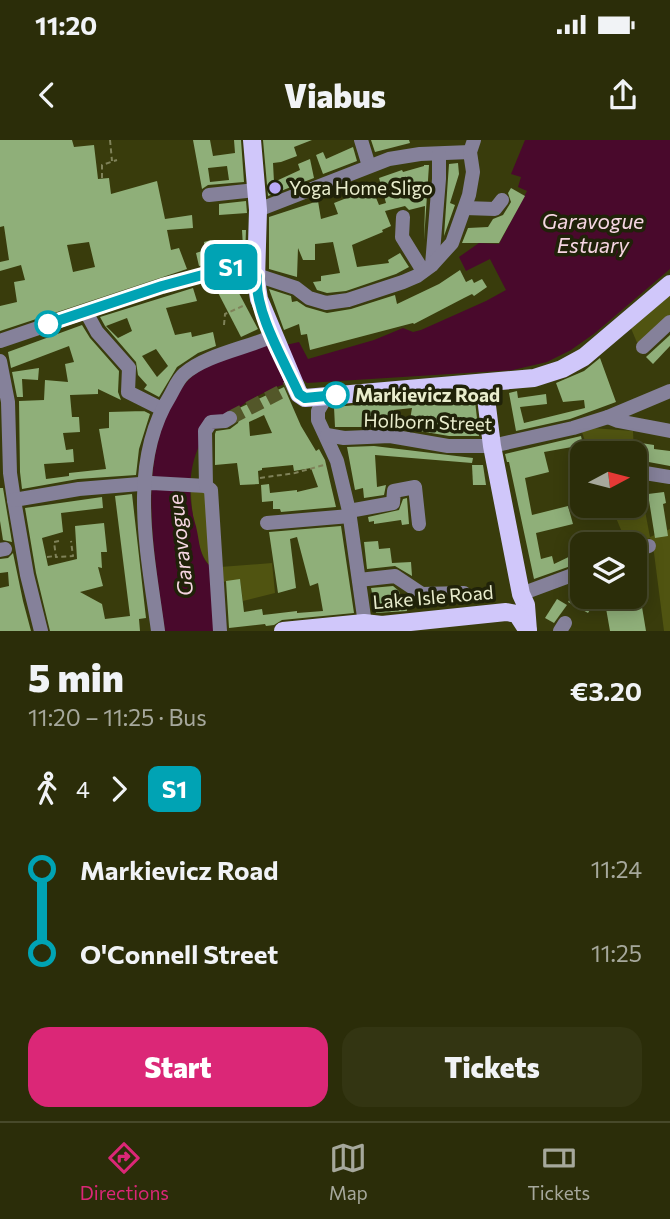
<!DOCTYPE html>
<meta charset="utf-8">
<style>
:root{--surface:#2b2d09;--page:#333512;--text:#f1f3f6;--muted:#a6a89c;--line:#47492a;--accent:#db2777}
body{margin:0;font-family:Commissioner,sans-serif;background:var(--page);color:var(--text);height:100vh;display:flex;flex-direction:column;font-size:26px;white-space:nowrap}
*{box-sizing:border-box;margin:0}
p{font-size:23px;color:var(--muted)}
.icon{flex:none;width:38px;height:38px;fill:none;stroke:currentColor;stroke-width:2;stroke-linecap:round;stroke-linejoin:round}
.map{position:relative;height:491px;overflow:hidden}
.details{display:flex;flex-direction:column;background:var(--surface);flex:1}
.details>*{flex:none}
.badge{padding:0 14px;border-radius:10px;font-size:24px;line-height:46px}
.needle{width:46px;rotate:83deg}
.controls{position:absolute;left:570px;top:301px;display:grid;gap:14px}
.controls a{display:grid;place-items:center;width:77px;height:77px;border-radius:14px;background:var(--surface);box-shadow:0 4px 18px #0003,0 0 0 2px var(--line);font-size:35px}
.map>.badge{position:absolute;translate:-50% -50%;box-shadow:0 0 0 4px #fff}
.legs{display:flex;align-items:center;gap:10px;height:77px;padding:0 28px;font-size:23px}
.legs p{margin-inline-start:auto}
.overview{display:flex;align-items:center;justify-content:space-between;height:119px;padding:0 28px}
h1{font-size:38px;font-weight:800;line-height:52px}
.button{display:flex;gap:14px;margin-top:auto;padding:14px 28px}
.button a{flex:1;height:80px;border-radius:21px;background:var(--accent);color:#fff;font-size:28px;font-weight:800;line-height:80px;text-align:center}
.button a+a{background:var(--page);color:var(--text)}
ul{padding:0 28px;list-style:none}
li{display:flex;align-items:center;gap:24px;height:84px;font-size:26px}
li i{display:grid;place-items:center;width:10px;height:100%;margin:0 9px;background:currentColor}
li i::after{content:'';width:18px;height:18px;margin:-9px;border:5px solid;border-radius:50%;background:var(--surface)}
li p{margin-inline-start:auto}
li:first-child i{background:linear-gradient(#0000 50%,currentColor 0)}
li:last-child i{background:linear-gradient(currentColor 50%,#0000 0)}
.status{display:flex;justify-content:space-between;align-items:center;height:49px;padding:0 35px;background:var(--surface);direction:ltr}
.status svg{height:19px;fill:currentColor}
header{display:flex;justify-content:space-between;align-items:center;height:91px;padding:0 28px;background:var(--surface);font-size:32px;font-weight:800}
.tab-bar{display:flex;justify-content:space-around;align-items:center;height:98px;border-top:2px solid var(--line);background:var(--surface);font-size:19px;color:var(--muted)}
.tab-bar a{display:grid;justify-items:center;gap:4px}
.tab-bar .current{color:var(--accent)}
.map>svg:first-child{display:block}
.green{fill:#505411}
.water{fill:#49092c}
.building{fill:#8faf79;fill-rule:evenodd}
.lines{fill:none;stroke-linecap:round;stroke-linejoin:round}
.minor-tunnel{stroke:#535729;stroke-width:14;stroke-dasharray:14 7;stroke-linecap:butt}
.path{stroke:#7f8259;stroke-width:2;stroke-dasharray:5 3.5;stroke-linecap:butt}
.minor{stroke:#85819a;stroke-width:14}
.major{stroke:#d0c7fa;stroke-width:18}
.line-1-casing{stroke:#fff;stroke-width:16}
.line-1{stroke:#00a3b4;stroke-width:10}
.poi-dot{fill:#baaaf7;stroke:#202209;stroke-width:2.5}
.stop-1-dot{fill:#fff;stroke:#00a3b4;stroke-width:3.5}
.labels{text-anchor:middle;stroke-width:7;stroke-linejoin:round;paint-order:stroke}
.poi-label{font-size:19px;fill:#e9edcd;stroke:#202209;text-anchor:start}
.stop-label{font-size:19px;font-weight:bold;fill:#e9edcd;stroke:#202209;text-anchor:start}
.street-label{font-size:19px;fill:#e9edcd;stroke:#202209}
.water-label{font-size:21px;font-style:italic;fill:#f6d5e2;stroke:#202209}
</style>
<div class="status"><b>11:20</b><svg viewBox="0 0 49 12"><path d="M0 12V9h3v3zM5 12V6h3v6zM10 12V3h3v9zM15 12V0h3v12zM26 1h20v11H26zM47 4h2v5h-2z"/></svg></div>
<header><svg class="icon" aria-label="back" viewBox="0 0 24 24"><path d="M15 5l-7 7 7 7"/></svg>Viabus<svg class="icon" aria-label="share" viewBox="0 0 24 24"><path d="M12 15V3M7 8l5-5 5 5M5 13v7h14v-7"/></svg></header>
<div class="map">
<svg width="670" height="491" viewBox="0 0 670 491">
<rect width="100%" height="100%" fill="#393c0c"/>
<g class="green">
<path d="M670,150V178L638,205L630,186Z"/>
<path d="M592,288L633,291L634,313H589L582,292Z"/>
<path d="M635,318L650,397L670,389V491H664L654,413L650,398L634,404H627L611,366H635Z"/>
<path d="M191,350L207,351L211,427C196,414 191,369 191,350Z"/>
<path d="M272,423L275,453L243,461L240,440L221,442L220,427Z"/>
</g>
<path class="water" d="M525,0H670V129L595,193L571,210L547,222L513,230L307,243L302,239C267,248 240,263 214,289C210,293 203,298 200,304C188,328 188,359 195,383C200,399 198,416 211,427L217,491H165C155,417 135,323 177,256C182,248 186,241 194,235C214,220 243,213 267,204L277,207L299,202L308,219L374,200L403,188L413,192L421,190L486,161L506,150L490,119L466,131L459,117L479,103L499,104L527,51L518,47L521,37L511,34Z"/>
<g class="building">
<path d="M0,0H72L74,7L94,5L98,39L109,38L111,54L157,41L165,79L192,75L193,88L167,90L171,110L179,108L187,129L0,191V166L17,162L14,142L25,140L21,125L0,131V122L9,120L4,86L0,87ZM89,102L95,127L73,132L67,105Z"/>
<path d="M193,0H210L213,16L235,13L234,0H241L244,42L208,45L202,49ZM227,26L229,40L210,42L208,28Z"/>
<path d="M263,0H312L294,7L297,16L281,22L273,23L274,42L300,30L298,24L310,19L314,38L268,56Z"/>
<path d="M371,0H409L410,3L375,12Z"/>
<path d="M353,7L357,21L323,34L316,15L323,12L326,19Z"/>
<path d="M458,23L459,34L450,63L455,65L444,96L449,24Z"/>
<path d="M424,25H429L424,100L425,66L409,70L405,66L385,71L391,86L382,90L383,92L352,105L357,127L389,123L388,120L400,113L409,127L396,134L346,151L327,153L317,150L313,142L321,141V136L340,133L333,102L315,104V120H303L298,108L297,137L269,129V77L318,61L321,79L338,74L334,63L372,48L379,65L386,63L379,38L402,30L403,32L424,26Z"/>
<path d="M511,48L525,56L499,103H462L468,88L488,87L493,79L503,75L511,62L508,53Z"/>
<path d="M246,61L247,73L219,75V64Z"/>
<path d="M242,90H246L245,116L199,126L196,113L205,110L204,102L211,100L215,111L228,107L232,110L243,107Z"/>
<path d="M460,130L466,142L472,139L474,143L482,139L487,147L474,156L472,154L464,158L414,184L413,183L310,210L307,194L301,195L299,184L284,190L269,149L291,156L292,162L297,161L306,167L327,173L351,169L395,155L397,164L439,144Z"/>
<path d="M232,140L258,189L241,197L213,143Z"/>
<path d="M193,148L197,161L166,168L175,195L191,192L192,197L213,192L216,206L198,213L177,227L159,257L144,249L147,245L138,235L136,222L105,186L100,177ZM127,178L132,191L118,198L106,186ZM156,209L168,226L157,237L142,216Z"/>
<path d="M82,185L90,198L119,231L118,252L121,260L98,249V254L70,255L72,277H79L80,292L63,293L66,310L73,309L74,322L44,324L46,339L69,336V333L106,329L99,289L109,288V272L144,271L136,267L150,274L139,309L136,335L78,339L22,349L20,332L19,261L44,260L45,240L68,242L65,224L74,222L69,206L11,228L8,212Z"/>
<path d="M670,195V206L653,224L646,217Z"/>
<path d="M600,218L616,262L570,279L516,291L509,253L517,251L518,258L546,254L547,264L520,267L524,283L585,268L584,260L563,262L556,243L584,231Z"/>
<path d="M39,228L38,240L22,239L23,257H17L12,232Z"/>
<path d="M284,247L301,286L316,311L319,309L325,320L336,367L281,372L280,369H273V361L262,362L261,345L269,344L270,353L297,350V352L318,347L311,328L294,331L293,325L262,328V330L258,331L259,344L240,345L237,323L215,325V294L216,291L230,289L238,283L240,277L235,270ZM264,275L272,293L250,296L249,282Z"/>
<path d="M470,255L475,261L479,296H449L396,287V284L409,286L412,268L394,270L395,287H335L334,267Z"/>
<path d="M581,296L583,305L544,312L549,332L525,338L532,375L568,366L573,384L536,393L541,419L552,416L554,424L579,412L582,422L534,439L509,322H507L505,314Z"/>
<path d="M641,303L654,305V309L670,311V326L638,320Z"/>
<path d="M374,306L473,318L472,323L375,315L377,347L386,345L384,355L364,358L363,348L355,350L347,307Z"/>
<path d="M472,325H483L486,345H473Z"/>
<path d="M0,348H3L12,402L3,400L0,381Z"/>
<path d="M664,352L666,363L663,364L668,396L655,398L648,354Z"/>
<path d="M132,354L146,478L139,479L140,491H50L36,433L25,368L102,357L103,368L61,373L63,392L42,398L48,426L77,419L75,386L104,383L107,412H101L102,428L98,427L103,446L80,452L102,464L105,479L130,476L115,356Z"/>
<path d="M407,358L409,384L402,385L401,380L374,384V381L369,382L368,377L399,370L403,359Z"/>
<path d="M341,386L354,473L282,480L274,485L266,486L265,484L229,488L226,441L240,439L244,472L262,469L263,475L297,471V473L323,471L318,443L310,446L297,397L290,399L296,448L278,453L269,392Z"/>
<path d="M378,401L379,409L390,408L392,423L411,422L412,436L395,426L367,429L364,402Z"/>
<path d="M13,413L23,461L31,491H0V448L9,446L8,432L0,433V419L8,418Z"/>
<path d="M393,446L399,451L400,454L410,457V462L406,463L407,471L376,473L371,448Z"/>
<path d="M574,452L594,463L588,473L568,462Z"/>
<path d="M604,457H615L616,465L624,469L630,467L633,462L641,461L646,491H610Z"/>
<path d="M557,459L567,465L554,483L545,478Z"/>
</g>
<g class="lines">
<path class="minor-tunnel" d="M230,278L290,247"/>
<g class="path">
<path d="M110,0L112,21"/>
<path d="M102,38V25L117,20"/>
<path d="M224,185L225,174L245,165"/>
<path d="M260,338L295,333L324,325"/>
<path d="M59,401L54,402L56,417L73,416L71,401"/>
<path d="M47,417L55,416"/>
</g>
<g class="minor">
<path d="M361,0L369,26"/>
<path d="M209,55L256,50"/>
<path d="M465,68L495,69L502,60"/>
<path d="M258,70L389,19L420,14L470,12"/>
<path d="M403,77L402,97L423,131"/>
<path d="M432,125L439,39V14"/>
<path d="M86,172L97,192L129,228L128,252L162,269"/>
<path d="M0,201L162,146L232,127L296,148L309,158L326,163L348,160L403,142L417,136L432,125L452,103L469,55L473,32L470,12L474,0"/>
<path d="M643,207L670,182"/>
<path d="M0,221L8,262L10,333L14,360L27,435L41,491"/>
<path d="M326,257L318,271V280L337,321L349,371L366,491"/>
<path d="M608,277L618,281L670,291"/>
<path d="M327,295L344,298L390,296L448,306H492L573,288L608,277L670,251"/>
<path d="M645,333L670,337"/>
<path d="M14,360L79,349L152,343L206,346"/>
<path d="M349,371L393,363L394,351L415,347L419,384"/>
<path d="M267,383L350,376"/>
<path d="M0,410L5,409"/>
<path d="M635,411L649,406"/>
<path d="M359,440L395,436L422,454L464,453"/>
<path d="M521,454L583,431"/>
<path d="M624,459L625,457"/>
<path d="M158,491C148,415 127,325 170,256C174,249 178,239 184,234C205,215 247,208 273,196"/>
<path d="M220,491L211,350L206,346L205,291L211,282L225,281L230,278"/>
<path d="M560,491L565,483"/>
</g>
<g class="major">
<path d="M252,0L258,70L256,140L259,159L299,254L305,258L534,238L562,229L584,217L670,144"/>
<path d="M474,244L482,249L486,258L492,306L521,454L526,465L528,491"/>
<path d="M283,491L364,483L382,485L506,472L517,474L528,491"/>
</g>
</g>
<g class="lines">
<defs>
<path id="line-1" d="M48,184L162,146L232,127L248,131L257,136C254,171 284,221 299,254L305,258L336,255"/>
</defs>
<use href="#line-1" class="line-1-casing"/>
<use href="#line-1" class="line-1"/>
</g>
<circle class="poi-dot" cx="275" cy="48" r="7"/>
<g class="stop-1-dot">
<circle cx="48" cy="184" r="12"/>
<circle cx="336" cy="255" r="12"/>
</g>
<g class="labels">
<g class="poi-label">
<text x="289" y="55">Yoga Home Sligo</text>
</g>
<g class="stop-label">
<text x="355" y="262">Markievicz Road</text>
</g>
<g class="street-label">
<text transform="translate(428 282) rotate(2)" y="7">Holborn Street</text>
<text transform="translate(433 457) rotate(-5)" y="7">Lake Isle Road</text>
</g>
<g class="water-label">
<text x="593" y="89">Garavogue<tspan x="593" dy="24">Estuary</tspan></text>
<text transform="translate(181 405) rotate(-96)" y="7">Garavogue</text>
</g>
</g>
</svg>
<div class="controls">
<a><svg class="needle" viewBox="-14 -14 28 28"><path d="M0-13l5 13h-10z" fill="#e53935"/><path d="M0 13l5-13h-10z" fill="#a6a89c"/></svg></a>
<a><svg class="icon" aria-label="layers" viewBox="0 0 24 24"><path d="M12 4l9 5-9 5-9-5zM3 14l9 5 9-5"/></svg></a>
</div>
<b class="badge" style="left:231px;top:127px;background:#00a3b4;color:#fff">S1</b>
</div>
<section class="details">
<div class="overview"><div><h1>5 min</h1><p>11:20 – 11:25 · Bus</p></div><b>€3.20</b></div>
<div class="legs"><svg class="icon" aria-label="walk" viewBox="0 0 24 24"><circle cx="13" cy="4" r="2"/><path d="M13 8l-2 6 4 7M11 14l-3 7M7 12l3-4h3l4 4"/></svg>4<svg class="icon" aria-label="forward" viewBox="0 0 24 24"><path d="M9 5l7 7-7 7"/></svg><b class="badge" style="background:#00a3b4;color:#fff">S1</b></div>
<ul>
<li><i style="color:#00a3b4"></i><b>Markievicz Road</b><p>11:24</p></li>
<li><i style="color:#00a3b4"></i><b>O'Connell Street</b><p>11:25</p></li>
</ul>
<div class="button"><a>Start</a><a>Tickets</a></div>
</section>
<nav class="tab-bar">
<a class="current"><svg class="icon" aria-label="directions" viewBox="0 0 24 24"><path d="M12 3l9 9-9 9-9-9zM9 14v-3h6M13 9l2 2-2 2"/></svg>Directions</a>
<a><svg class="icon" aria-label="map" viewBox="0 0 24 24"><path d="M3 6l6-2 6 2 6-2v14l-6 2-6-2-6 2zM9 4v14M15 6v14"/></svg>Map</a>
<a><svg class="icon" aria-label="tickets" viewBox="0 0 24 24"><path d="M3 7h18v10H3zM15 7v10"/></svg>Tickets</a>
</nav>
